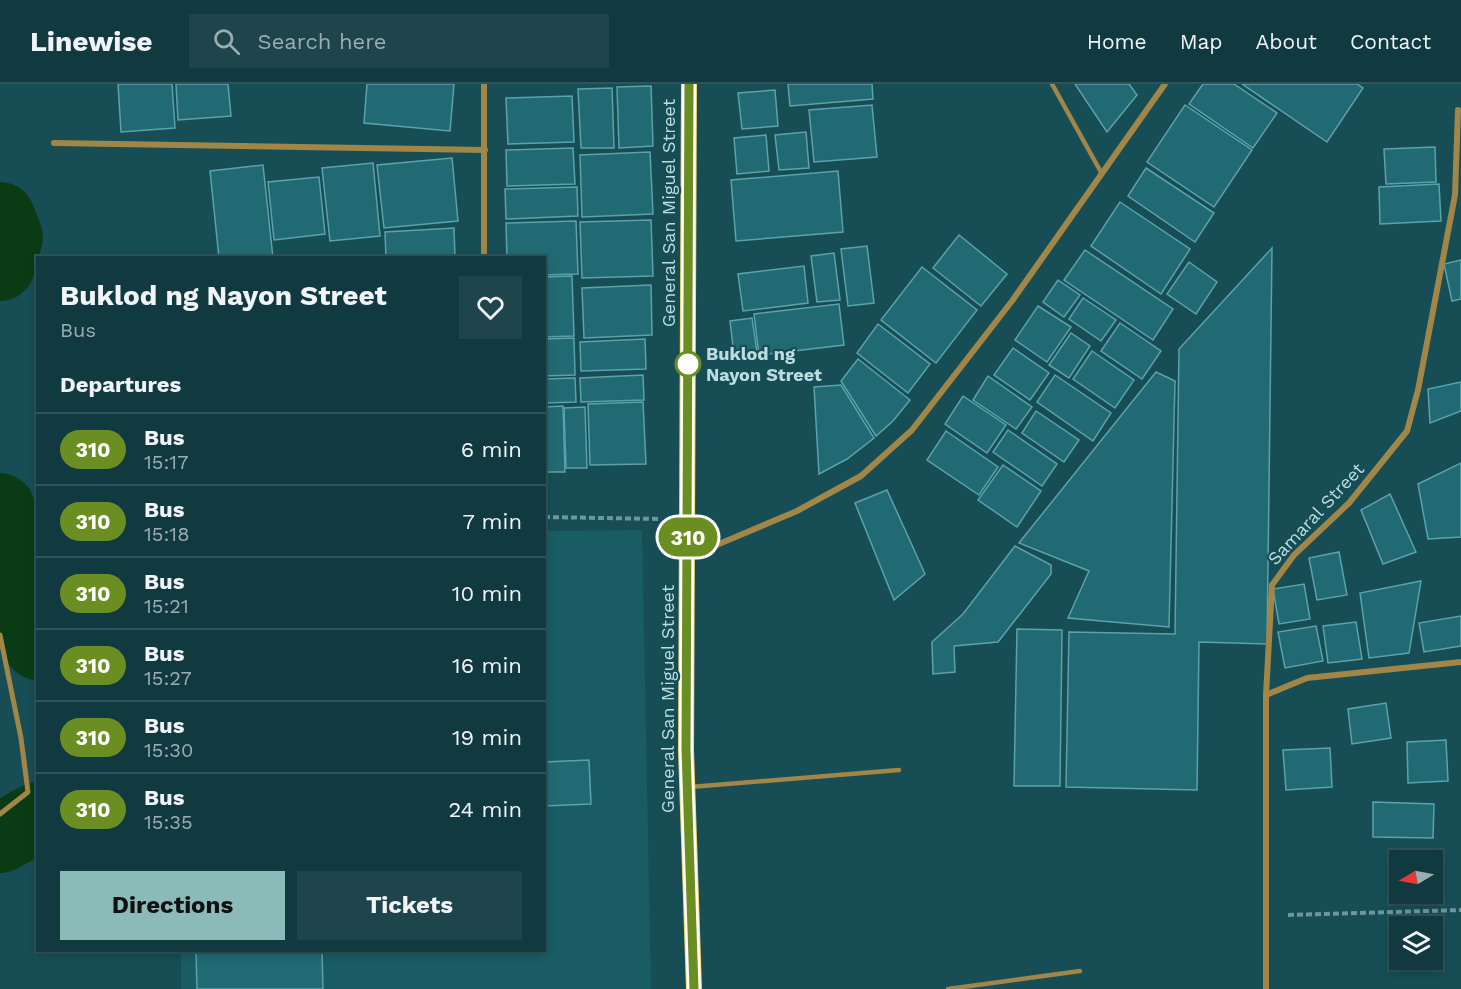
<!DOCTYPE html>
<style>
:root{--surface:#113a40;--page:#1e454b;--text:#f1f3f6;--muted:#9cadb1;--line:#305459;--accent:#8bbbb9}
body{margin:0;font-family:"Work Sans",sans-serif;background:var(--page);color:var(--text);height:100vh;display:flex;flex-direction:column;font-size:22px;white-space:nowrap}
*{box-sizing:border-box;margin:0}
p{font-size:20px;color:var(--muted)}
.icon{flex:none;width:33px;height:33px;fill:none;stroke:currentColor;stroke-width:2;stroke-linecap:round;stroke-linejoin:round}
.map{position:relative;flex:1;overflow:hidden}
.sheet{position:absolute;left:36px;top:172px;width:510px;height:696px;display:flex;flex-direction:column;background:var(--surface);border-radius:0px;box-shadow:0 3px 9px #0003,0 0 0 2px var(--line)}
.sheet>*{flex:none}
.badge{padding:0 12px;border-radius:20px;font-size:21px;line-height:39px}
.needle{width:39px;rotate:260deg}
.controls{position:absolute;left:1389px;top:766px;display:grid;gap:12px}
.controls a{display:grid;place-items:center;width:54px;height:54px;border-radius:0px;background:var(--surface);box-shadow:0 3px 9px #0003,0 0 0 2px var(--line);font-size:30px}
.map>.badge{position:absolute;translate:-50% -50%;box-shadow:0 0 0 3px #fff}
h2{padding:0 24px;font-size:22px;line-height:54px}
.round{display:grid;place-items:center;flex:none;width:63px;height:63px;border-radius:0px;background:var(--page)}
.head{display:flex;align-items:center;justify-content:space-between;height:102px;padding:0 24px}
h1{font-size:28px;font-weight:700;line-height:45px}
.button{display:flex;gap:12px;margin-top:auto;padding:12px 24px}
.button a{flex:1;height:69px;border-radius:0px;background:var(--accent);color:#111;font-size:24px;font-weight:700;line-height:69px;text-align:center}
.button a+a{background:var(--page);color:var(--text)}
ul{padding:0;list-style:none}
li{display:flex;align-items:center;gap:18px;height:72px;padding:0 24px;border-top:2px solid var(--line)}
li div{flex:1}
li b{display:block;font-size:22px}
li em{font-style:normal}
li .badge{min-width:66px;font-weight:700;text-align:center}
header{display:flex;align-items:center;gap:36px;box-sizing:border-box;height:84px;padding:0 30px;background:var(--surface);border-bottom:2px solid var(--line)}
header strong{font-size:28px}
nav{display:flex;gap:33px;margin-inline-start:auto;font-size:21px}
.search{width:420px;height:54px;background:var(--page);display:flex;align-items:center;gap:15px;box-sizing:border-box;padding:0 21px;border-radius:0px;color:var(--muted);font-size:22px}
.map>svg:first-child{display:block}
.built{fill:#195c64}
.lines{fill:none;stroke-linecap:round;stroke-linejoin:round}
.river{stroke:#0b3b15;stroke-width:70}
.building{fill:#216a73;stroke:#5ca2ab;stroke-width:1.5}
.path{stroke:#6b979d;stroke-width:4;stroke-dasharray:6 3;stroke-linecap:butt}
.service{stroke:#a18647;stroke-width:4.5}
.pedestrian{stroke:#a18647;stroke-width:5}
.minor{stroke:#a18647;stroke-width:6}
.trunk{stroke:#fcd366;stroke-width:16}
.line-casing{stroke:#fff;stroke-width:14}
.line{stroke:#6b8e23;stroke-width:9}
.stop-dot{fill:#fff;stroke:#6b8e23;stroke-width:3}
.labels{text-anchor:middle;stroke-width:4.5;stroke-linejoin:round;paint-order:stroke}
.street-label{font-size:18px;fill:#bbdde1;stroke:#174e55}
.stop-label{font-size:18px;font-weight:bold;fill:#bbdde1;stroke:#174e55;text-anchor:start}
</style>
<header>
<strong>Linewise</strong>
<div class="search"><svg class="icon" aria-label="search" viewBox="0 0 24 24"><circle cx="10" cy="10" r="6"/><path d="M15 15l6 6"/></svg>Search here</div>
<nav><a>Home</a><a>Map</a><a>About</a><a>Contact</a></nav>
</header>
<div class="map">
<svg width="1461" height="905" viewBox="0 0 1461 905">
<rect width="100%" height="100%" fill="#174e55"/>
<path class="built" d="M642,446L651,905H181V867H544L545,447Z"/>
<g class="lines">
<g class="river">
<path d="M0,133L8,153L0,182"/>
<path d="M0,424L8,464L38,561"/>
<path d="M0,754L38,733"/>
</g>
</g>
<g class="building">
<path d="M118,0H172L175,44L121,48Z"/>
<path d="M176,0H228L231,32L178,36Z"/>
<path d="M367,0H454L450,47L364,39Z"/>
<path d="M788,0H872L873,15L790,22Z"/>
<path d="M1075,0H1129L1137,11L1107,48Z"/>
<path d="M1203,0H1234L1277,29L1253,64L1189,20Z"/>
<path d="M1242,0H1357L1363,4L1327,58Z"/>
<path d="M651,2L653,62L619,64L617,3Z"/>
<path d="M612,4L614,64H581L578,5Z"/>
<path d="M775,6L778,42L742,45L738,9Z"/>
<path d="M572,12L574,58L508,60L506,14Z"/>
<path d="M872,21L877,73L814,78L809,26Z"/>
<path d="M1185,21L1252,66L1214,123L1147,78Z"/>
<path d="M806,48L809,84L779,86L775,51Z"/>
<path d="M766,51L769,87L737,90L734,54Z"/>
<path d="M1435,63L1436,98L1386,100L1384,65Z"/>
<path d="M573,64L575,100L507,102L506,66Z"/>
<path d="M650,68L653,130L582,133L580,71Z"/>
<path d="M452,74L458,137L384,144L377,81Z"/>
<path d="M373,79L380,152L330,157L322,84Z"/>
<path d="M263,81L273,174H219L210,87Z"/>
<path d="M1146,84L1214,129L1195,158L1128,112Z"/>
<path d="M838,87L843,148L736,157L731,96Z"/>
<path d="M319,93L325,150L274,156L268,98Z"/>
<path d="M1439,100L1441,137L1380,140L1379,103Z"/>
<path d="M577,103L578,132L506,135L505,105Z"/>
<path d="M1120,118L1190,165L1161,210L1091,162Z"/>
<path d="M651,136L653,192L582,194L580,138Z"/>
<path d="M576,137L578,190L544,191V174H507L506,139Z"/>
<path d="M454,144L455,174H386L385,148Z"/>
<path d="M959,151L1007,190L981,222L933,184Z"/>
<path d="M867,162L874,219L848,222L841,165Z"/>
<path d="M1272,164L1267,560L1199,558L1197,706L1066,703L1069,548L1175,550L1179,265Z"/>
<path d="M1085,166L1173,225L1153,256L1064,196Z"/>
<path d="M834,169L840,216L817,218L811,172Z"/>
<path d="M1461,176V215L1452,217L1444,180Z"/>
<path d="M1189,178L1217,198L1196,230L1167,210Z"/>
<path d="M804,182L808,219L743,227L738,190Z"/>
<path d="M922,183L977,226L936,279L881,236Z"/>
<path d="M572,192L574,252L544,253V193Z"/>
<path d="M1058,196L1080,211L1064,233L1043,218Z"/>
<path d="M651,201L652,251L584,254L582,204Z"/>
<path d="M1083,214L1116,236L1101,257L1069,235Z"/>
<path d="M839,220L844,261L759,271L754,230Z"/>
<path d="M1038,222L1071,243L1047,278L1015,256Z"/>
<path d="M752,234L757,268L734,271L730,237Z"/>
<path d="M1120,239L1161,267L1142,295L1101,267Z"/>
<path d="M878,240L930,280L908,309L857,269Z"/>
<path d="M1071,249L1090,262L1069,294L1049,281Z"/>
<path d="M574,254L575,291L544,292V255Z"/>
<path d="M645,255L646,285L581,287L580,258Z"/>
<path d="M1013,264L1049,289L1030,316L994,291Z"/>
<path d="M1092,267L1134,296L1115,324L1073,295Z"/>
<path d="M858,275L910,316L893,337L876,352L841,297Z"/>
<path d="M1156,288L1175,297L1169,543L1068,534L1089,487L1019,459Z"/>
<path d="M643,291L644,316L581,318L580,294Z"/>
<path d="M1055,291L1111,329L1093,357L1037,318Z"/>
<path d="M988,292L1032,323L1016,345L973,316Z"/>
<path d="M575,294L576,318L544,319V295Z"/>
<path d="M1461,298V327L1430,339L1428,305Z"/>
<path d="M841,301L874,354L847,375L819,390L814,303Z"/>
<path d="M963,312L1006,341L987,369L945,340Z"/>
<path d="M643,318L646,380L590,381L588,320Z"/>
<path d="M563,322L565,388H544V323Z"/>
<path d="M585,323L587,384H566L564,324Z"/>
<path d="M1036,327L1079,356L1064,378L1022,349Z"/>
<path d="M1008,346L1057,380L1042,402L993,368Z"/>
<path d="M946,347L998,383L979,411L927,376Z"/>
<path d="M1461,379V453L1428,455L1418,400Z"/>
<path d="M1003,381L1041,407L1017,443L978,416Z"/>
<path d="M887,406L925,490L894,516L855,419Z"/>
<path d="M1390,410L1416,468L1383,480L1361,426Z"/>
<path d="M1015,462L1051,481V490L998,558L954,562L955,588L933,590L932,558L963,530Z"/>
<path d="M1339,468L1347,511L1317,516L1309,474Z"/>
<path d="M1421,497L1409,569L1369,574L1360,509Z"/>
<path d="M1304,500L1310,535L1279,540L1273,505Z"/>
<path d="M1461,532V562L1424,568L1419,539Z"/>
<path d="M1356,538L1362,575L1328,579L1323,542Z"/>
<path d="M1316,542L1323,577L1285,584L1278,548Z"/>
<path d="M1017,545L1062,546L1060,702H1014Z"/>
<path d="M1386,619L1391,654L1352,660L1348,625Z"/>
<path d="M1446,656L1448,697L1408,699L1407,658Z"/>
<path d="M1330,664L1332,703L1286,706L1283,666Z"/>
<path d="M589,676L591,720L544,722V678Z"/>
<path d="M1373,718L1434,720L1433,754L1373,753Z"/>
<path d="M196,867H322L323,905H197Z"/>
</g>
<g class="lines">
<g class="path">
<path d="M544,433L660,435"/>
<path d="M1288,831L1461,826"/>
</g>
<g class="service">
<path d="M1052,0L1102,90"/>
<path d="M690,703L899,686"/>
<path d="M948,905L1080,887"/>
</g>
<path class="pedestrian" d="M0,551L21,654L28,708L0,730"/>
<g class="minor">
<path d="M54,59L485,66"/>
<path d="M484,174V0"/>
<path d="M688,473L797,427L861,392L912,346L1012,217L1165,0"/>
<path d="M1266,611L1307,594L1461,578"/>
<path d="M1266,905V611L1272,501L1294,471L1349,419L1407,347L1418,306L1455,111L1458,26"/>
</g>
<path class="trunk" d="M689,0L686,666L694,905"/>
</g>
<g class="lines">
<defs>
<path id="line" d="M689,0L686,666L694,905"/>
</defs>
<use href="#line" class="line-casing"/>
<use href="#line" class="line"/>
</g>
<circle class="stop-dot" cx="688" cy="280" r="12"/>
<g class="labels">
<g class="street-label">
<text transform="translate(669 129) rotate(-90)" y="6">General San Miguel Street</text>
<text transform="translate(1316 430) rotate(-47)" y="6">Samaral Street</text>
<text transform="translate(668 615) rotate(-90)" y="6">General San Miguel Street</text>
</g>
<g class="stop-label">
<text x="706" y="276">Buklod ng<tspan x="706" dy="21">Nayon Street</tspan></text>
</g>
</g>
</svg>
<div class="controls">
<a><svg class="needle" viewBox="-14 -14 28 28"><path d="M0-13l5 13h-10z" fill="#e53935"/><path d="M0 13l5-13h-10z" fill="#9cadb1"/></svg></a>
<a><svg class="icon" aria-label="layers" viewBox="0 0 24 24"><path d="M12 4l9 5-9 5-9-5zM3 14l9 5 9-5"/></svg></a>
</div>
<b class="badge" style="left:688px;top:453px;background:#6b8e23;color:#fff">310</b>
<section class="sheet">
<div class="head"><div><h1>Buklod ng Nayon Street</h1><p>Bus</p></div><a class="round"><svg class="icon" aria-label="heart" viewBox="0 0 24 24"><path d="M12 20l-8-8c-3-5 5-10 8-4 3-6 11-1 8 4z"/></svg></a></div>
<h2>Departures</h2>
<ul>
<li><span class="badge" style="background:#6b8e23;color:#fff">310</span><div><b>Bus</b><p>15:17</p></div><em>6 min</em></li>
<li><span class="badge" style="background:#6b8e23;color:#fff">310</span><div><b>Bus</b><p>15:18</p></div><em>7 min</em></li>
<li><span class="badge" style="background:#6b8e23;color:#fff">310</span><div><b>Bus</b><p>15:21</p></div><em>10 min</em></li>
<li><span class="badge" style="background:#6b8e23;color:#fff">310</span><div><b>Bus</b><p>15:27</p></div><em>16 min</em></li>
<li><span class="badge" style="background:#6b8e23;color:#fff">310</span><div><b>Bus</b><p>15:30</p></div><em>19 min</em></li>
<li><span class="badge" style="background:#6b8e23;color:#fff">310</span><div><b>Bus</b><p>15:35</p></div><em>24 min</em></li>
</ul>
<div class="button"><a>Directions</a><a>Tickets</a></div>
</section>
</div>
